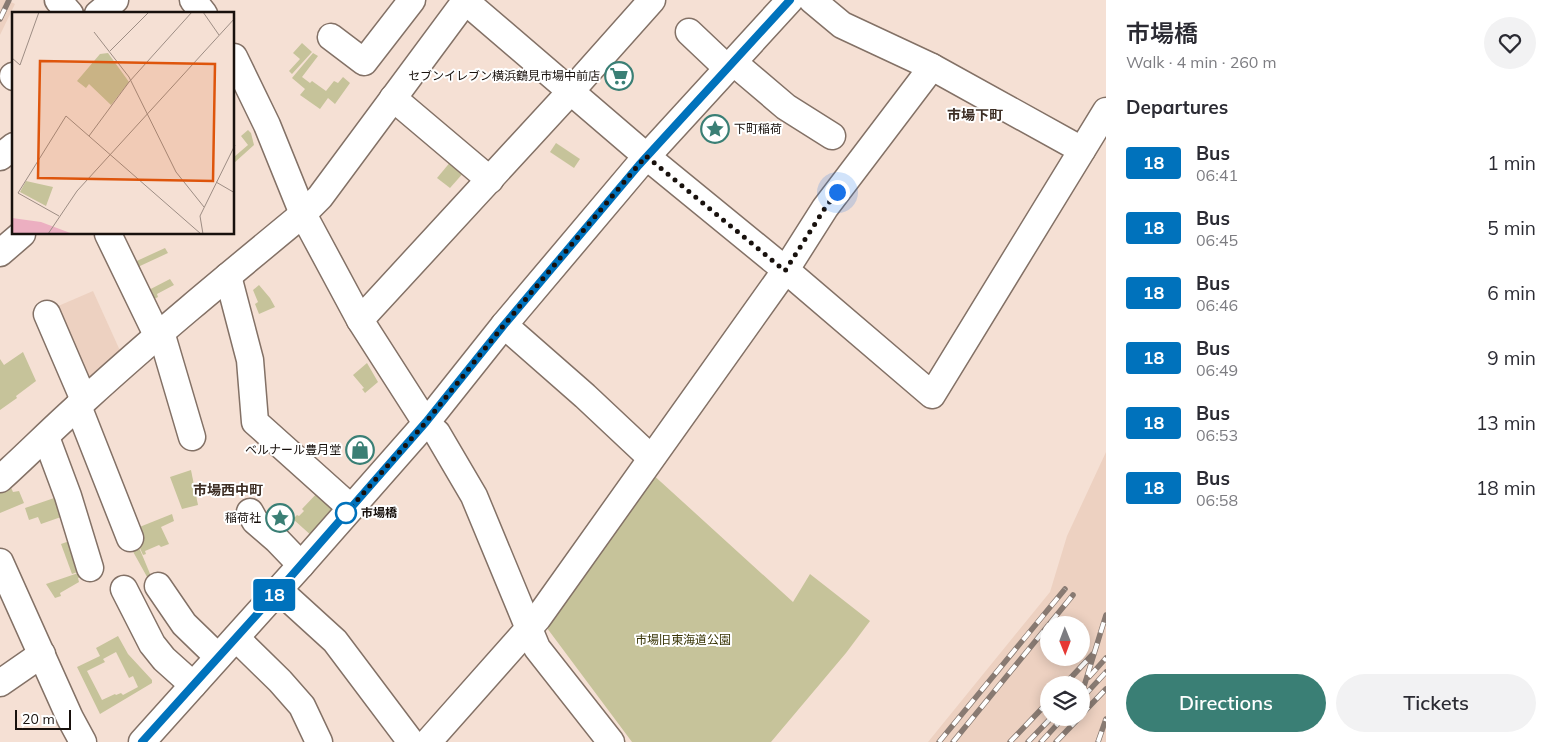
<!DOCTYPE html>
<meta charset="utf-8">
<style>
:root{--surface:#fff;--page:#f2f2f3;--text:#2b2b33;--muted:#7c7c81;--accent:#3a7f75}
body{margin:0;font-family:Mulish,"Noto Sans JP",sans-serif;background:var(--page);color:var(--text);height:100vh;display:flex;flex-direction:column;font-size:19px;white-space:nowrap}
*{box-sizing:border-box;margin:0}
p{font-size:16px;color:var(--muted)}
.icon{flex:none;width:28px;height:28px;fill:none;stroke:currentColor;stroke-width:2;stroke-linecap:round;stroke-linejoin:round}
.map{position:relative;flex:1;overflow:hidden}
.side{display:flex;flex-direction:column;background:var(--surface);width:450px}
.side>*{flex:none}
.badge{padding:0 10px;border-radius:4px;font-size:18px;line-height:32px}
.needle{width:32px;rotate:179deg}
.buttons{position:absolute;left:1040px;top:616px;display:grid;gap:10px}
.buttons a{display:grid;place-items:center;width:50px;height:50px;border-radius:50%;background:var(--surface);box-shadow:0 2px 12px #0003;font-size:25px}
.scale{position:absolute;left:15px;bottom:12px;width:56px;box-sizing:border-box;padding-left:5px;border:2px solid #18110d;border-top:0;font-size:14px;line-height:18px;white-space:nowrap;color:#18110d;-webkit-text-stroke:4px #fff;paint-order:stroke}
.you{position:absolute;width:25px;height:25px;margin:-12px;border:4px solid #fff;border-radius:50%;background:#1a73e8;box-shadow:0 0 0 8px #1a73e833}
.map>.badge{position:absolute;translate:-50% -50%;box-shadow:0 0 0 2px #fff}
h2{padding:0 20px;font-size:19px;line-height:45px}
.round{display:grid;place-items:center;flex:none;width:52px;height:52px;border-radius:26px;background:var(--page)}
.head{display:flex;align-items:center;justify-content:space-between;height:85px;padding:0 20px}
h1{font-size:24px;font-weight:600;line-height:38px}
.button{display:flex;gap:10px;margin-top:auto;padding:10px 20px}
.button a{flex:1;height:58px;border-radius:30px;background:var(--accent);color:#fff;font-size:20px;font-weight:600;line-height:58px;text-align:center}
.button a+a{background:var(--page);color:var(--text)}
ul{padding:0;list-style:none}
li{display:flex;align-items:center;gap:15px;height:65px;padding:0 20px}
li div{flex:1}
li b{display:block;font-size:19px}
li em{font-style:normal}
li .badge{min-width:55px;font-weight:700;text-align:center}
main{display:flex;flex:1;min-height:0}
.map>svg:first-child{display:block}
.built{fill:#edd1c1;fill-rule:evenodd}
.green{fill:#c6c39a;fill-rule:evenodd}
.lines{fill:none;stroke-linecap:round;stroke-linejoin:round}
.minor-casing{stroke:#837166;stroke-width:29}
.minor{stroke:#fff;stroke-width:26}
.rail-casing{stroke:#887a72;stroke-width:5.5}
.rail{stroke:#fff;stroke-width:4;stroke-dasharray:11;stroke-linecap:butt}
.line-casing{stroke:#fff;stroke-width:11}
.line{stroke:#0072bc;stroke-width:8}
.walk{stroke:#18110d;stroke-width:5;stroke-dasharray:0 9}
.stop-dot{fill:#fff;stroke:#0072bc;stroke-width:2.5}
.labels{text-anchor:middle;stroke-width:4;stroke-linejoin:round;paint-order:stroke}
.poi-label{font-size:12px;fill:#18110d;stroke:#fff;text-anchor:end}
.stop-label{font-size:12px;font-weight:bold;fill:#18110d;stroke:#fff;text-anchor:start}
.park-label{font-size:12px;fill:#393506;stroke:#fff}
.neighbourhood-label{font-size:14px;font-weight:bold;fill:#3e2f25;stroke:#fff}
.inset-road{fill:none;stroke:#9d8d84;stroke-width:1}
.view{fill:#de550c;fill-opacity:0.15;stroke:#de550c;stroke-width:2.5}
.inset-edge{fill:none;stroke:#18110d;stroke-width:2.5}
</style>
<main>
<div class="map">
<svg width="1106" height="742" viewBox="0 0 1106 742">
<rect width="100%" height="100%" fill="#f5e0d4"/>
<g class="built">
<path d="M0,0H7L15,4L0,35Z"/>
<path d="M93,291L122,355L84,391L49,310Z"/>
<path d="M1106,452V742H928L1050,592L1067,536ZM1049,625H1081V658H1049ZM1049,685H1081V718H1049Z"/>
</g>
<g class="green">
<path d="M302,43L312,52L292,74L289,71L300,59L293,53Z"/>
<path d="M313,53L318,56L302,77L310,83L312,81L326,91L334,81L338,83L343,77L350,83L335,104L328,98L320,109L300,95L305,89L292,78Z"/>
<path d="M248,130L251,133L254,145L234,163V157L248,145L241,136Z"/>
<path d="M556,143L580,159L574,168L550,152Z"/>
<path d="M452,160L465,171L450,188L437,178Z"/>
<path d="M165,248L168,253L140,266V268L132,272L128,265Z"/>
<path d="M170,279L174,285L157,294L158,297L146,303L141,294Z"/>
<path d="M259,285L270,298L275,307L259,314L255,304L258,302L253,290Z"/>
<path d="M23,352L36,381L16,396L17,398L0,410V359L4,365Z"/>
<path d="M367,363L378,382L365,393L362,389L364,388L353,375Z"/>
<path d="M191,470L198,505L182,509L170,477Z"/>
<path d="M650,472L793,602L810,574L870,621L846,653L771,742H632L541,620Z"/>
<path d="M9,483L13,492L19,491L24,503L0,513V489Z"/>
<path d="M320,490L340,508L313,537L293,519L297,515L299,516L304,511L302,509Z"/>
<path d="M63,495L61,517L41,524L38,517L29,520L25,508Z"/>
<path d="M172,514L174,521L161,527L169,544L161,547L159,545L145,551L146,554L143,555L132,530Z"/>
<path d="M75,539L86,569L72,574L61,544Z"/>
<path d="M121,544L138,545L158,593H156L131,548L125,551Z"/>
<path d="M84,571L86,575L78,578L79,582L60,593L61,596L55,598L46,584Z"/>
<path d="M118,636L128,654L152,680V683L100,714L77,667L100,656L96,648ZM116,652L129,678L133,676L138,687L123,695L121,693L116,695L115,694L102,700L87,671L105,662L103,659Z"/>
</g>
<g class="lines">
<defs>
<g id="minor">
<path d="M58,0L70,14"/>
<path d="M193,0L204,14"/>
<path d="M464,0L646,156L794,277L932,395L1106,111"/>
<path d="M812,0L842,25L932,67L1082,150"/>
<path d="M98,14L115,0"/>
<path d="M689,32L727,68"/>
<path d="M331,37L364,62L412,0"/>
<path d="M234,57L267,125L303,214L360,320L426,423L437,433L474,496L537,648L611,742"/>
<path d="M733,62L786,107L832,136"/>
<path d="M13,76L14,77"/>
<path d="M393,98L490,180"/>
<path d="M0,157L14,146"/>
<path d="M108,234L157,335"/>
<path d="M0,253L22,234"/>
<path d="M228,276L250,360L255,422L351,508"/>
<path d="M47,314L84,400"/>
<path d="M360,320L571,91L652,0"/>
<path d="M504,325L585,396L651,458"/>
<path d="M161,332L192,437"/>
<path d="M78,406L130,538"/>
<path d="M46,437L68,496L90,568"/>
<path d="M0,479C29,453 56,425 86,399C156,335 229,275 303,214L320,197L466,0"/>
<path d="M250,512L255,521L277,540L301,565"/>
<path d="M0,562L70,718L83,742"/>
<path d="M158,586L184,624L218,657"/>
<path d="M124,589L152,644L164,659L193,685"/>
<path d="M279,590L335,641L411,742"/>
<path d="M236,638L280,681L302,706L319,742"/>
<path d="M0,683L42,654"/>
<path d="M142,742L301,565L426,423L504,325L639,165L790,0"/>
<path d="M428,742L538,618L785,271L825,208L932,67"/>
</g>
</defs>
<use href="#minor" class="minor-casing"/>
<use href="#minor" class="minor"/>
<defs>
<g id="rail">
<path d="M0,19L9,0"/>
<path d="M1089,677L1106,658"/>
<path d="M1064,685L1093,654"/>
<path d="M1081,696L1106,615"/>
<path d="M1083,697L1106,672"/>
<path d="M1081,715L1106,689"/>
<path d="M939,742L1065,589"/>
<path d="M953,742L1073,595"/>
<path d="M1010,742L1049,701"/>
<path d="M1028,742L1051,718"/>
<path d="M1041,742L1063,718"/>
<path d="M1056,742L1079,718"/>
<path d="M1098,742L1106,719"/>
</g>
</defs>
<use href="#rail" class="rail-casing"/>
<use href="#rail" class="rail"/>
</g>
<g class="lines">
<defs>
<path id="line" d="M142,742L279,590L426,422L504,325L639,165L790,0"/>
</defs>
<use href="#line" class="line-casing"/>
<use href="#line" class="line"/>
<path class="walk" d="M346,513L426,422L504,325L646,156L785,271L825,208L837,192"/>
</g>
<defs>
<symbol id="supermarket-ring" viewBox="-11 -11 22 22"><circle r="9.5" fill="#fff" stroke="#3a7f75" stroke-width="1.5"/><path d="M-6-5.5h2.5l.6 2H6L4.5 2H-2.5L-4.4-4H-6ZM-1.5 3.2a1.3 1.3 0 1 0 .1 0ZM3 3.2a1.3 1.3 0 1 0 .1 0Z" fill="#3a7f75"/></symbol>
<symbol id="sight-ring" viewBox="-11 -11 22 22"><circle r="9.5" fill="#fff" stroke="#3a7f75" stroke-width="1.5"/><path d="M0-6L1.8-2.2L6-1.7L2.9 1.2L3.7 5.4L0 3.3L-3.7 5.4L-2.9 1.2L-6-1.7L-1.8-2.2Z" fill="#3a7f75"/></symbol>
<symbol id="shop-ring" viewBox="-11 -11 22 22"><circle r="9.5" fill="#fff" stroke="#3a7f75" stroke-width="1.5"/><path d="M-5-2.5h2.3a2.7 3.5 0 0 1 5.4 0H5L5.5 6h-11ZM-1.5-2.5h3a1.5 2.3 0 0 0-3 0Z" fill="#3a7f75"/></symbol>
</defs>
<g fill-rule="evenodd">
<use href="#supermarket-ring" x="603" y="60" width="32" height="32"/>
<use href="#sight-ring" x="699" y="113" width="32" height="32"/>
<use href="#shop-ring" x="344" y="434" width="32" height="32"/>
<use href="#sight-ring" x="264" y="502" width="32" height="32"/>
</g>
<circle class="stop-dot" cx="346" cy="513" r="10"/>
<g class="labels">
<g class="poi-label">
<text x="600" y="80">セブンイレブン横浜鶴見市場中前店</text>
<text x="734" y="133" text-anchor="start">下町稲荷</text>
<text x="341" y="454">ベルナール豊月堂</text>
<text x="261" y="522">稲荷社</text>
</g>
<g class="stop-label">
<text x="361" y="517">市場橋</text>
</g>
<g class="park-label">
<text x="683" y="644">市場旧東海道公園</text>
</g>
<g class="neighbourhood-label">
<text x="975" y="120">市場下町</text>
<text x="228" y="495">市場西中町</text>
</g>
</g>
<g transform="translate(12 12)">
<rect width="222" height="222" fill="#f5e0d4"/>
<path d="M96,41L117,70L99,93L77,72L74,76L65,69L88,42ZM14,169L41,175L34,194L8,180Z" fill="#c6c39a"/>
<path d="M0,206L29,210L61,222H0Z" fill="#ecafc1"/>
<path class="inset-road" d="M191,0L207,23M82,20L117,65L164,160L192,195M98,39L137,0M0,46L8,53L27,0M77,124L117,70L180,0M204,170L223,181M47,204L6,181L54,104L189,222M36,222L65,179L223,6M191,222L188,204L223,133"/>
<path class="view" d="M28,49L203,52L201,169L26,166Z"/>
<rect width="222" height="222" class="inset-edge"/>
</g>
</svg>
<div class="buttons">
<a><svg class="needle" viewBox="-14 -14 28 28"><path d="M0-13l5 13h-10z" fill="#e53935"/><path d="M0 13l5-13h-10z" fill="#7c7c81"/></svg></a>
<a><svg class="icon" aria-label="layers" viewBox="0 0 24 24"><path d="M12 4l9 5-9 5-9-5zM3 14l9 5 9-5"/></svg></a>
</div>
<div class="scale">20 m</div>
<div class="you" style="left:837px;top:192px"></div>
<b class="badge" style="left:274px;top:595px;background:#0072bc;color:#fff">18</b>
</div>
<section class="side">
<div class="head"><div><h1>市場橋</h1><p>Walk · 4 min · 260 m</p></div><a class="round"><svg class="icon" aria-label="heart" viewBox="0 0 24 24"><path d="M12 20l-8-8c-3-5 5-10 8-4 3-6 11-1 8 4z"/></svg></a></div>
<h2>Departures</h2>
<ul>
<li><span class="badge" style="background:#0072bc;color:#fff">18</span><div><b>Bus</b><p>06:41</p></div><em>1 min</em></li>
<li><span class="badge" style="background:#0072bc;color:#fff">18</span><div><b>Bus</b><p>06:45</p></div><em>5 min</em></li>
<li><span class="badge" style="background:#0072bc;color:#fff">18</span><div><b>Bus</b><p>06:46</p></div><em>6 min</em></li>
<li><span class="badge" style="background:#0072bc;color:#fff">18</span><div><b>Bus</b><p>06:49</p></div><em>9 min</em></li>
<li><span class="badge" style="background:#0072bc;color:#fff">18</span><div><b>Bus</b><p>06:53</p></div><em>13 min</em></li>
<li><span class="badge" style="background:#0072bc;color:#fff">18</span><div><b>Bus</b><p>06:58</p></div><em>18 min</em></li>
</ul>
<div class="button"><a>Directions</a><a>Tickets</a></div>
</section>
</main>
